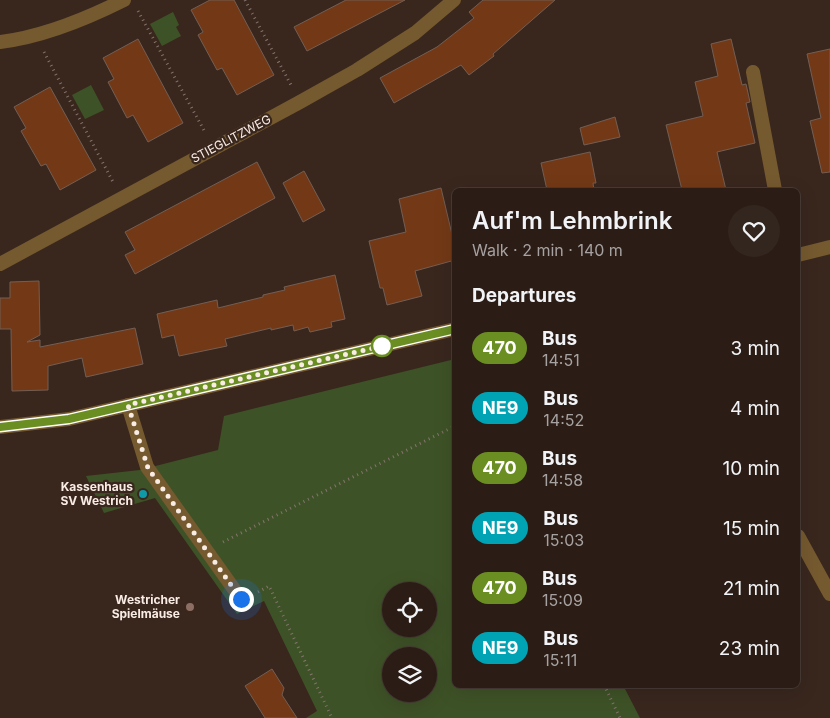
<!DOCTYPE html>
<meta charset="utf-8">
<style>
:root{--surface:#2b1d16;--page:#33261f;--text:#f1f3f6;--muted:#a6a2a1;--line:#473b35}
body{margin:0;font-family:Inter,sans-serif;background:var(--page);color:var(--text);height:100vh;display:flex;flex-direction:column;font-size:19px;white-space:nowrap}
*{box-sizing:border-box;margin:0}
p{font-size:16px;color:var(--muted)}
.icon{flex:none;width:28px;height:28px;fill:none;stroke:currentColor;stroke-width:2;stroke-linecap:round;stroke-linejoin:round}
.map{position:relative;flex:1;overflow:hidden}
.panel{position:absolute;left:452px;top:188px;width:348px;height:500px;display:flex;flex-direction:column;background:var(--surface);border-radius:8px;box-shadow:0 5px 20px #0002,0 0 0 1px var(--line)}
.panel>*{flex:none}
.badge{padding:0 10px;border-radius:16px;font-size:18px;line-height:32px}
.fabs{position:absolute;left:382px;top:582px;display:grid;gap:10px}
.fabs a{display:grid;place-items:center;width:55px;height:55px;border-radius:50%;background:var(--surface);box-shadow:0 5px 20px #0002,0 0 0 1px var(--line);font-size:25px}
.you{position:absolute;width:25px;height:25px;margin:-12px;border:4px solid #fff;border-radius:50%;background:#1a73e8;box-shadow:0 0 0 8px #1a73e833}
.map>.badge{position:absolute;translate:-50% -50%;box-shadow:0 0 0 2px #fff}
h2{padding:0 20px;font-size:19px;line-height:45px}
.round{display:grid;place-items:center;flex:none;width:52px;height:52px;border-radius:26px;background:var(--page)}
.summary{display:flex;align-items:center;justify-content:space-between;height:85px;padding:0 20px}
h1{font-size:24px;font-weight:600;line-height:38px}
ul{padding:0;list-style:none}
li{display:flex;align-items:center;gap:15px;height:60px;padding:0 20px}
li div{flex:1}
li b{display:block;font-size:19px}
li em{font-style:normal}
li .badge{min-width:55px;font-weight:700;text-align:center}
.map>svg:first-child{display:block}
.green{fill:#3e5227;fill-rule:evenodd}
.building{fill:#733916;stroke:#735e54}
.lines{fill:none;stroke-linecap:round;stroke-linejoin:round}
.path{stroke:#85756d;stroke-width:3;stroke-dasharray:1 4;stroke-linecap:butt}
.service{stroke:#75592f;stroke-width:14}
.minor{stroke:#75592f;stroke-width:14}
.line-casing{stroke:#fff;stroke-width:11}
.line{stroke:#6b8e23;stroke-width:8}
.walk{stroke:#f8ece5;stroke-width:5;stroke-dasharray:0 9}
.stop-dot{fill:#fff;stroke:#6b8e23;stroke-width:2.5}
.culture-dot{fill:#0f9aa8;stroke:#39271e;stroke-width:2}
.education-dot{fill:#8d6e63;stroke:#39271e;stroke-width:2}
.labels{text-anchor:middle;stroke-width:4.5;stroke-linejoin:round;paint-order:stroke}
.street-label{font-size:12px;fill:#f8ece5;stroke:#39271e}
.poi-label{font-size:12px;font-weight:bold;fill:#f8ece5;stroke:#39271e;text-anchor:end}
</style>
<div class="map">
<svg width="830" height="718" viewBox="0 0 830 718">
<rect width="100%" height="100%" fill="#39271e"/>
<g class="green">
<path d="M173,12L179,25L176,27L181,36L162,46L150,24Z"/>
<path d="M91,85L104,110L85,119L72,95Z"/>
<path d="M455,359V685H623L640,718H306L317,711L264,601L237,614L155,498L104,513L86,476L140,470L218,450L224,416ZM391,591H429V629H391ZM391,656H429V694H391Z"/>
</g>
<g class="building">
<path d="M210,0H234L274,75L237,95L222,68L217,70L198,35L203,32L191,10Z"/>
<path d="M346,0H405L307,51L294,27Z"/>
<path d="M483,0H555L493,54L494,56L469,75L461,65L394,103L380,78L437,47L474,18L469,12Z"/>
<path d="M138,39L183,123L148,142L133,115L127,118L108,82L114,79L103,58Z"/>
<path d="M731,39L742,85L746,84L750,102L746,103L755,143L717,152L726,190H682L666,125L703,116L695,82L718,76L711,44Z"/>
<path d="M830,49V172L822,173L810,121L821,118L807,54Z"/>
<path d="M50,87L96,170L60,190L46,164L41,166L21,131L26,128L14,107Z"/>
<path d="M615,117L620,137L584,145L580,128Z"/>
<path d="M590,152L596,183H593L594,190H547L541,163Z"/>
<path d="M257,162L275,198L135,274L125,255L135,250L125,232Z"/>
<path d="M304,171L325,210L303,222L283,183Z"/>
<path d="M441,188L455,247V260L415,271L422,296L387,305L383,288H380L369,241L406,232L399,199Z"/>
<path d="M335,275L345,319L331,322L332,327L310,332L308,327L294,331L293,325L271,330V328L225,339L227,346L179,356L174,335L162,338L157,314L217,300L218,308L263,297V295L285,290L284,287Z"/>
<path d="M39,281L40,335L27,342L40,340V347L135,328L143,364L86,377L82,358L48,366V390L12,391L11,329H0V298H10V282Z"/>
<path d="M272,669L284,688L282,695L297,718H265L245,686Z"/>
</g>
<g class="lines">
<g class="path">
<path d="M245,0L291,85"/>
<path d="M138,11L205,132"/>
<path d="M44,52L113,182"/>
<path d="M223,542L455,426"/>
<path d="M258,592L269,586L332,718"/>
<path d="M604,685L620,718"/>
</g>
<g class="service">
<path d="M753,72L775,190"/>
<path d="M128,405L147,467L241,599"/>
<path d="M798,536L830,594"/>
</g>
<g class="minor">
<path d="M0,42C43,37 86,19 124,0"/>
<path d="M798,255L830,247"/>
<path d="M0,264L300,102L357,70L415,33L454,0"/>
<path d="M0,427L69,419L455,329"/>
</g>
</g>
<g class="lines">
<defs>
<path id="line" d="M0,427L69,419L455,329"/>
</defs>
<use href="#line" class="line-casing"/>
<use href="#line" class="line"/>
<path class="walk" d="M241,599L148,468L128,405L382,346"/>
</g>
<circle class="stop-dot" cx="382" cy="346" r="10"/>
<circle class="culture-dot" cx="143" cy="494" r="5"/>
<circle class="education-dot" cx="190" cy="607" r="5"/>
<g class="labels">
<g class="street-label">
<text transform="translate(231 139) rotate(-28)" y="4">STIEGLITZWEG</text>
</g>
<g class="poi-label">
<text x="133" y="491">Kassenhaus<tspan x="133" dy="14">SV Westrich</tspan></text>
<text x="180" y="604">Westricher<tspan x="180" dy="14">Spielmäuse</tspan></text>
</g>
</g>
</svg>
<div class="fabs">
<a><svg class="icon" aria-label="locate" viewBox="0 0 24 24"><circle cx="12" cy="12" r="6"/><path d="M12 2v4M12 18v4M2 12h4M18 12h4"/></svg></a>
<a><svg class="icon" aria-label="layers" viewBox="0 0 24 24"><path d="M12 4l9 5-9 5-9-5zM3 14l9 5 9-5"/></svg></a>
</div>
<div class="you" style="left:241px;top:599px"></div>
<section class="panel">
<div class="summary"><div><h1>Auf'm Lehmbrink</h1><p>Walk · 2 min · 140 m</p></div><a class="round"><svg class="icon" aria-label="heart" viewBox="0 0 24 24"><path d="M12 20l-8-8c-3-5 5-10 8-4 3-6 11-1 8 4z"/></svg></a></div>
<h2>Departures</h2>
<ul>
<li><span class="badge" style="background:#6b8e23;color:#fff">470</span><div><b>Bus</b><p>14:51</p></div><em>3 min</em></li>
<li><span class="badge" style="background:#00a3b4;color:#fff">NE9</span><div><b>Bus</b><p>14:52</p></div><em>4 min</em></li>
<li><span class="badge" style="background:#6b8e23;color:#fff">470</span><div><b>Bus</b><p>14:58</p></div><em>10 min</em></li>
<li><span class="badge" style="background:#00a3b4;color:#fff">NE9</span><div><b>Bus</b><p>15:03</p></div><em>15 min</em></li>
<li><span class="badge" style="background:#6b8e23;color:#fff">470</span><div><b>Bus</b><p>15:09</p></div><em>21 min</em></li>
<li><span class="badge" style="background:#00a3b4;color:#fff">NE9</span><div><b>Bus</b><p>15:11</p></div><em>23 min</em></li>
</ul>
</section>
</div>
